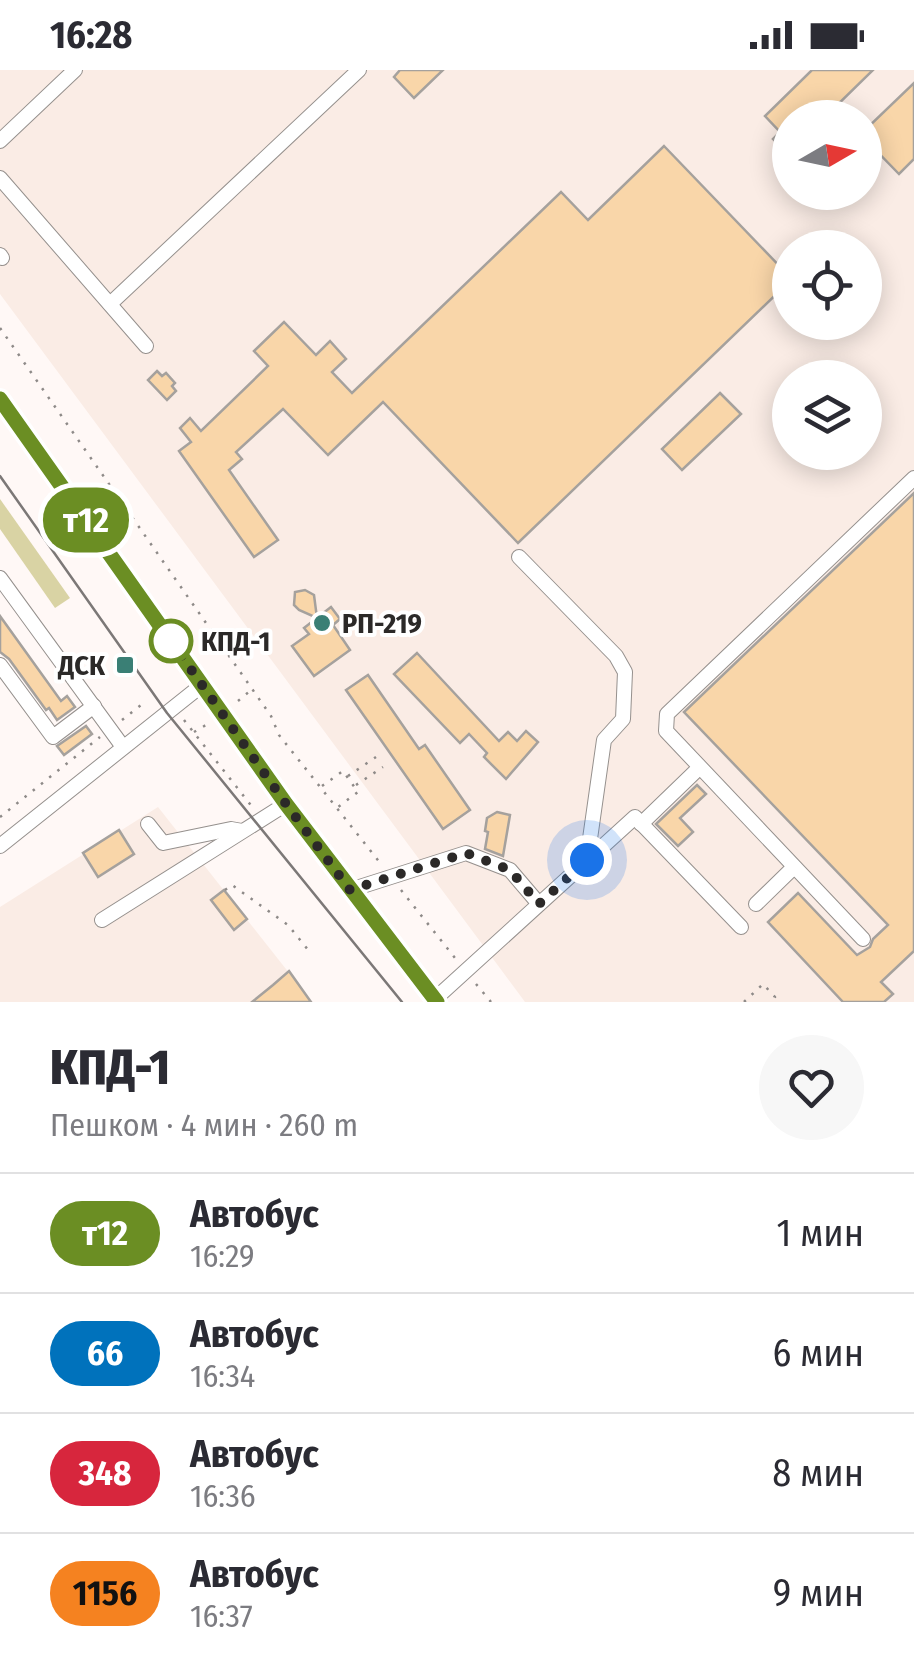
<!DOCTYPE html>
<html lang="ru">
<meta charset="utf-8">
<style>
:root{--surface:#fff;--page:#f7f7f7;--text:#2b2b33;--muted:#7c7c81;--line:#e1e1e2}
body{margin:0;font-family:"Fira Sans Condensed",sans-serif;background:var(--page);color:var(--text);height:100vh;display:flex;flex-direction:column;font-size:38px;white-space:nowrap}
*{box-sizing:border-box;margin:0}
p{font-size:32px;color:var(--muted)}
.icon{flex:none;width:55px;height:55px;fill:none;stroke:currentColor;stroke-width:2;stroke-linecap:round;stroke-linejoin:round}
.map{position:relative;height:932px;overflow:hidden}
.details{display:flex;flex-direction:column;background:var(--surface);flex:1}
.details>*{flex:none}
.badge{padding:0 20px;border-radius:32px;font-size:35px;line-height:65px}
.needle{width:65px;rotate:81deg}
.fabs{position:absolute;left:772px;top:30px;display:grid;gap:20px}
.fabs a{display:grid;place-items:center;width:110px;height:110px;border-radius:50%;background:var(--surface);box-shadow:0 5px 25px #0003;font-size:50px}
.you{position:absolute;width:50px;height:50px;margin:-25px;border:8px solid #fff;border-radius:50%;background:#1a73e8;box-shadow:0 0 0 15px #1a73e833}
.map>.badge{position:absolute;translate:-50% -50%;box-shadow:0 0 0 5px #fff}
.round{display:grid;place-items:center;flex:none;width:105px;height:105px;border-radius:52px;background:var(--page)}
.overview{display:flex;align-items:center;justify-content:space-between;height:170px;padding:0 50px}
h1{font-size:48px;font-weight:800;line-height:75px}
ul{padding:0;list-style:none}
li{display:flex;align-items:center;gap:30px;height:120px;padding:0 50px;border-top:2px solid var(--line)}
li div{flex:1}
li b{display:block;font-size:38px}
li em{font-style:normal}
li .badge{min-width:110px;font-weight:700;text-align:center}
.status{display:flex;justify-content:space-between;align-items:center;height:70px;padding:0 50px;background:var(--surface);direction:ltr}
.status svg{height:28px;fill:currentColor}
.map>svg:first-child{display:block}
.built{fill:#faece5;fill-rule:evenodd}
.green{fill:#d9d3a4}
.building{fill:#f9d6a9;stroke:#a5a19d;stroke-width:2.5}
.lines{fill:none;stroke-linecap:round;stroke-linejoin:round}
.minor-casing{stroke:#95908d;stroke-width:16}
.major-casing{stroke:#95908d;stroke-width:20}
.path{stroke:#8e8a88;stroke-width:2.5;stroke-dasharray:2.5 8;stroke-linecap:butt}
.minor{stroke:#fff;stroke-width:14}
.major{stroke:#fff;stroke-width:18}
.tram{stroke:#7c7877;stroke-width:2.5}
.line-casing{stroke:#fff;stroke-width:22}
.line{stroke:#6b8e23;stroke-width:15}
.walk{stroke:#2b2928;stroke-width:10;stroke-dasharray:0 18}
.poi-dot{fill:#3a7f75;stroke:#fff;stroke-width:4}
.stop-dot{fill:#fff;stroke:#6b8e23;stroke-width:5}
.labels{text-anchor:middle;stroke-width:8;stroke-linejoin:round;paint-order:stroke}
.poi-label{font-size:28px;font-weight:bold;fill:#2b2928;stroke:#fff;text-anchor:start}
.stop-label{font-size:28px;font-weight:bold;fill:#2b2928;stroke:#fff;text-anchor:start}
</style>
<div class="status"><b>16:28</b><svg viewBox="0 0 49 12"><path d="M0 12V9h3v3zM5 12V6h3v6zM10 12V3h3v9zM15 12V0h3v12zM26 1h20v11H26zM47 4h2v5h-2z"/></svg></div>
<div class="map">
<svg width="914" height="932" viewBox="0 0 914 932">
<rect width="100%" height="100%" fill="#fff8f6"/>
<g class="built">
<path d="M0,0H914V932H525L0,224ZM790,48H865V122H790ZM790,178H865V252H790ZM790,308H865V382H790Z"/>
<path d="M158,737L312,932H0V837Z"/>
</g>
<path class="green" d="M0,429L70,528L55,538L0,459Z"/>
<g class="building">
<path d="M400,0H443L414,28L394,7Z"/>
<path d="M812,0H873L824,48H790V86L773,69L780,62L765,46Z"/>
<path d="M914,13V89L899,104L865,69V60Z"/>
<path d="M664,76L790,207V211L518,473L383,332L328,385L283,339L236,382L242,389L229,400L278,470L254,487L179,381L191,372L180,358L190,348L201,361L268,296L254,281L284,252L316,285L330,271L346,289L332,302L352,323L561,122L588,150Z"/>
<path d="M157,301L162,306L166,303L175,313L172,316L176,321L167,330L148,310Z"/>
<path d="M720,323L741,344L682,400L662,379Z"/>
<path d="M914,423V881L881,912L893,924L884,932H843L768,852L798,823L857,885L870,877L873,869L888,855L684,642Z"/>
<path d="M305,520L314,525L317,548L299,540L294,535L295,522Z"/>
<path d="M331,537L340,549L333,555L350,580L314,606L292,576L309,564L304,558Z"/>
<path d="M0,546L61,631L67,626L75,637L57,650L49,638L46,640L9,589L0,582Z"/>
<path d="M417,583L499,671L508,662L517,671L526,661L538,672L506,709L484,687L487,683L469,664L460,673L394,604Z"/>
<path d="M368,605L419,679L425,675L470,740L443,759L346,620Z"/>
<path d="M86,656L92,664L64,685L57,676Z"/>
<path d="M697,715L706,724L680,748L693,762L678,776L656,754Z"/>
<path d="M497,742L510,745L503,786L485,779L488,762L485,761L487,748Z"/>
<path d="M119,760L134,784L98,807L83,783Z"/>
<path d="M224,820L247,849L234,860L211,830Z"/>
<path d="M289,901L311,932H252L273,915Z"/>
</g>
<g class="lines">
<defs>
<g id="minor">
<path d="M0,71L75,0"/>
<path d="M0,108L146,276"/>
<path d="M0,185L2,188"/>
<path d="M110,234L359,0"/>
<path d="M519,487L616,586L625,602L623,649L604,670L587,790"/>
<path d="M0,508L123,677"/>
<path d="M0,595L53,667L94,636"/>
<path d="M148,754L163,773L231,759L242,761"/>
<path d="M641,754L699,698"/>
<path d="M0,776L202,615"/>
<path d="M350,820L466,783L510,800L539,834"/>
<path d="M756,834L794,797"/>
<path d="M102,850L286,734"/>
<path d="M863,869L666,661L667,644L914,408"/>
<path d="M435,929L635,747L741,857"/>
</g>
<path id="major" d="M0,329L286,734L437,932"/>
</defs>
<use href="#minor" class="minor-casing"/>
<use href="#major" class="major-casing"/>
<g class="path">
<path d="M0,258L271,646L279,665L381,794"/>
<path d="M238,631L251,620"/>
<path d="M122,650L146,631"/>
<path d="M184,650L253,738"/>
<path d="M194,662L206,655"/>
<path d="M348,706L376,687"/>
<path d="M356,715L383,697"/>
<path d="M322,716L343,701L358,722L338,737"/>
<path d="M0,747L100,667"/>
<path d="M225,820L232,815L288,855L309,881"/>
<path d="M401,820L455,888"/>
<path d="M476,914L491,932"/>
<path d="M744,932L763,914L775,927L770,932"/>
</g>
<use href="#minor" class="minor"/>
<use href="#major" class="major"/>
<path class="tram" d="M0,406L167,643L402,932"/>
</g>
<g class="lines">
<defs>
<path id="line" d="M0,329L286,734L437,932"/>
</defs>
<use href="#line" class="line-casing"/>
<use href="#line" class="line"/>
<path class="walk" d="M171,571L286,734L350,820L466,783L510,800L539,834L587,790"/>
</g>
<g class="poi-dot">
<circle cx="322" cy="553" r="10"/>
<rect x="115" y="585" width="20" height="20" rx="5"/>
</g>
<circle class="stop-dot" cx="171" cy="571" r="20"/>
<g class="labels">
<g class="poi-label">
<text x="342" y="563">РП-219</text>
<text x="105" y="605" text-anchor="end">ДСК</text>
</g>
<g class="stop-label">
<text x="201" y="581">КПД-1</text>
</g>
</g>
</svg>
<div class="fabs">
<a><svg class="needle" viewBox="-14 -14 28 28"><path d="M0-13l5 13h-10z" fill="#e53935"/><path d="M0 13l5-13h-10z" fill="#7c7c81"/></svg></a>
<a><svg class="icon" aria-label="locate" viewBox="0 0 24 24"><circle cx="12" cy="12" r="6"/><path d="M12 2v4M12 18v4M2 12h4M18 12h4"/></svg></a>
<a><svg class="icon" aria-label="layers" viewBox="0 0 24 24"><path d="M12 4l9 5-9 5-9-5zM3 14l9 5 9-5"/></svg></a>
</div>
<div class="you" style="left:587px;top:790px"></div>
<b class="badge" style="left:86px;top:450px;background:#6b8e23;color:#fff">т12</b>
</div>
<section class="details">
<div class="overview"><div><h1>КПД-1</h1><p>Пешком · 4 мин · 260 m</p></div><a class="round"><svg class="icon" aria-label="heart" viewBox="0 0 24 24"><path d="M12 20l-8-8c-3-5 5-10 8-4 3-6 11-1 8 4z"/></svg></a></div>
<ul>
<li><span class="badge" style="background:#6b8e23;color:#fff">т12</span><div><b>Автобус</b><p>16:29</p></div><em>1 мин</em></li>
<li><span class="badge" style="background:#0072bc;color:#fff">66</span><div><b>Автобус</b><p>16:34</p></div><em>6 мин</em></li>
<li><span class="badge" style="background:#d7263d;color:#fff">348</span><div><b>Автобус</b><p>16:36</p></div><em>8 мин</em></li>
<li><span class="badge" style="background:#f58220;color:#111">1156</span><div><b>Автобус</b><p>16:37</p></div><em>9 мин</em></li>
</ul>
</section>
